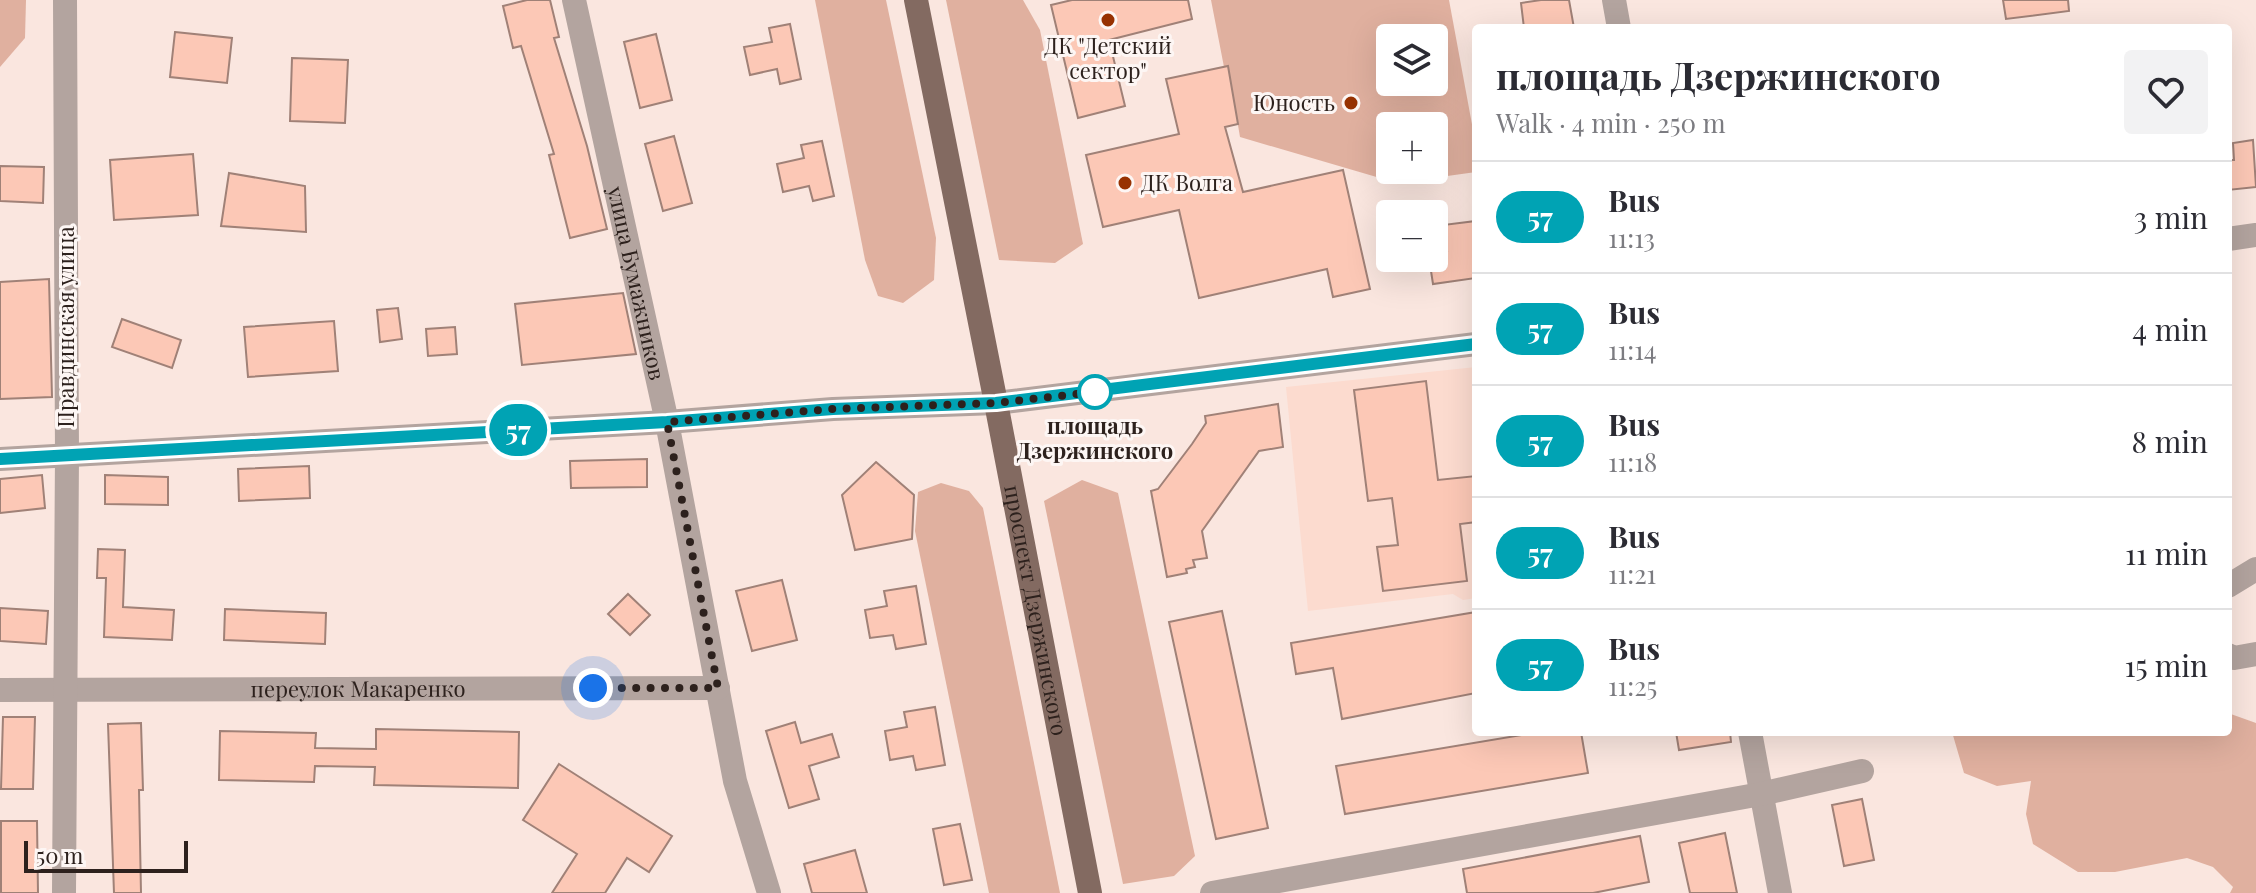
<!DOCTYPE html>
<meta charset="utf-8">
<style>
:root{--surface:#fff;--page:#f2f2f3;--text:#2b2b33;--muted:#7c7c81;--line:#e1e1e2}
body{margin:0;font-family:"Playfair Display",serif;background:var(--page);color:var(--text);height:100vh;display:flex;flex-direction:column;font-size:30px;white-space:nowrap}
*{box-sizing:border-box;margin:0}
p{font-size:26px;color:var(--muted)}
.icon{flex:none;width:44px;height:44px;fill:none;stroke:currentColor;stroke-width:2;stroke-linecap:round;stroke-linejoin:round}
.map{position:relative;flex:1;overflow:hidden}
.sheet{position:absolute;left:1472px;top:24px;width:760px;height:712px;display:flex;flex-direction:column;background:var(--surface);border-radius:8px;box-shadow:0 8px 32px #0002}
.sheet>*{flex:none}
.badge{padding:0 16px;border-radius:26px;font-size:28px;line-height:52px}
.buttons{position:absolute;left:1376px;top:24px;display:grid;gap:16px}
.buttons a{display:grid;place-items:center;width:72px;height:72px;border-radius:8px;background:var(--surface);box-shadow:0 8px 32px #0002;font-size:40px}
.scale{position:absolute;left:24px;bottom:20px;width:164px;box-sizing:border-box;padding-left:8px;border:4px solid #2d211d;border-top:0;font-size:22px;line-height:28px;white-space:nowrap;color:#2d211d;-webkit-text-stroke:6px #fdf6f4;paint-order:stroke}
.you{position:absolute;width:40px;height:40px;margin:-20px;border:6px solid #fff;border-radius:50%;background:#1a73e8;box-shadow:0 0 0 12px #1a73e833}
.map>.badge{position:absolute;translate:-50% -50%;box-shadow:0 0 0 4px #fff}
.round{display:grid;place-items:center;flex:none;width:84px;height:84px;border-radius:8px;background:var(--page)}
.summary{display:flex;align-items:center;justify-content:space-between;height:136px;padding:0 24px}
h1{font-size:38px;font-weight:700;line-height:60px}
ul{padding:0;list-style:none}
li{display:flex;align-items:center;gap:24px;height:112px;padding:0 24px;border-top:2px solid var(--line)}
li div{flex:1}
li b{display:block;font-size:30px}
li em{font-style:normal}
li .badge{min-width:88px;font-weight:700;text-align:center}
.map>svg:first-child{display:block}
.built{fill:#fcdbcf}
.green{fill:#e0b09f;fill-rule:evenodd}
.building{fill:#fcc8b6;stroke:#a08177;stroke-width:2}
.lines{fill:none;stroke-linecap:round;stroke-linejoin:round}
.minor{stroke:#b3a49f;stroke-width:24}
.major{stroke:#836a61;stroke-width:24}
.line-casing{stroke:#fff;stroke-width:18}
.line{stroke:#00a3b4;stroke-width:12}
.walk{stroke:#2d211d;stroke-width:8;stroke-dasharray:0 14.4}
.poi-dot{fill:#973202;stroke:#fdf6f4;stroke-width:3}
.stop-dot{fill:#fff;stroke:#00a3b4;stroke-width:4}
.labels{text-anchor:middle;stroke-width:6;stroke-linejoin:round;paint-order:stroke}
.poi-label{font-size:22px;fill:#2d211d;stroke:#fdf6f4}
.street-label{font-size:22px;fill:#2d211d;stroke:#fdf6f4}
.stop-label{font-size:22px;font-weight:bold;fill:#2d211d;stroke:#fdf6f4}
</style>
<div class="map">
<svg width="2256" height="893" viewBox="0 0 2256 893">
<rect width="100%" height="100%" fill="#fae6df"/>
<path class="built" d="M1476,367V598L1463,600L1453,594L1308,611L1286,387Z"/>
<g class="green">
<path d="M0,0H26L25,38L0,67Z"/>
<path d="M815,0H886L936,238L934,280L903,303L878,296L865,260Z"/>
<path d="M946,0H1023L1040,30L1083,244L1055,263L999,260Z"/>
<path d="M1211,0H1449L1476,146V172L1397,183L1240,137L1228,66L1224,67ZM1390,38H1434V82H1390ZM1390,126H1434V170H1390Z"/>
<path d="M1082,480L1118,493L1195,856L1174,876L1123,884L1044,501Z"/>
<path d="M941,483L969,491L983,508L1060,893H989L915,531L918,492Z"/>
<path d="M2228,713L2256,723V893H2230L2233,887L2213,867L2187,858L2115,872H2078L2033,844L2026,814L2031,781L1997,786L1964,773L1952,732H2228Z"/>
</g>
<g class="building">
<path d="M527,0H550L559,37L554,38L587,146L607,229L570,238L549,155L554,154L521,46L513,48L503,6Z"/>
<path d="M1072,0H1188L1192,19L1109,40L1125,106L1078,118L1051,5Z"/>
<path d="M1541,0H1569L1574,28H1524L1521,3Z"/>
<path d="M2003,0H2068L2069,11L2006,19Z"/>
<path d="M790,24L801,79L780,84L777,69L750,75L744,47L772,42L769,28Z"/>
<path d="M175,32L232,38L227,83L170,77Z"/>
<path d="M656,34L672,100L640,108L624,42Z"/>
<path d="M292,58L348,60L345,123L290,121Z"/>
<path d="M1228,66L1238,124L1225,127L1243,192L1343,170L1370,289L1333,297L1327,269L1199,298L1179,210L1103,227L1086,155L1179,134L1166,79Z"/>
<path d="M674,136L692,203L663,211L645,144Z"/>
<path d="M2253,140L2256,187L2228,190V160H2234L2233,143Z"/>
<path d="M822,141L834,196L813,201L809,186L783,192L777,164L804,158L801,145Z"/>
<path d="M193,154L198,215L114,220L110,160Z"/>
<path d="M0,166L44,167L43,203L0,201Z"/>
<path d="M229,173L305,186L306,232L221,226Z"/>
<path d="M1476,221V278L1433,284L1429,258H1434V253L1447,251L1443,225Z"/>
<path d="M49,279L52,397L0,399V282Z"/>
<path d="M623,293L636,354L522,365L515,304Z"/>
<path d="M398,308L402,339L380,342L377,310Z"/>
<path d="M122,319L181,340L172,368L112,347Z"/>
<path d="M334,321L338,371L248,377L244,327Z"/>
<path d="M455,327L457,354L428,356L426,329Z"/>
<path d="M1426,381L1438,480L1476,476V522L1460,524L1467,581L1383,591L1377,547L1398,545L1392,498L1368,501L1354,390Z"/>
<path d="M1278,404L1283,447L1259,451L1202,531L1207,558L1193,560L1195,567L1186,569L1187,573L1167,577L1151,491L1158,489L1192,444L1206,423L1205,416Z"/>
<path d="M647,459V487L571,488L570,461Z"/>
<path d="M876,462L914,495L912,539L855,550L842,495Z"/>
<path d="M309,466L310,498L239,501L238,469Z"/>
<path d="M42,475L45,508L0,513V479Z"/>
<path d="M105,475L168,477V505L105,504Z"/>
<path d="M98,549L125,550L123,607L174,610L172,640L104,637L106,578H97Z"/>
<path d="M782,580L797,640L752,651L736,591Z"/>
<path d="M916,586L926,644L896,649L893,635L870,638L865,610L887,606L884,591Z"/>
<path d="M628,594L650,615L630,635L608,614Z"/>
<path d="M0,608L48,611L46,644L0,641Z"/>
<path d="M225,609L326,613L325,644L224,640Z"/>
<path d="M1222,611L1268,828L1216,839L1169,622Z"/>
<path d="M1476,612V693L1342,719L1333,668L1296,674L1291,643Z"/>
<path d="M935,707L945,765L916,770L913,756L890,760L885,731L907,727L904,712Z"/>
<path d="M3,717H35L33,789H1Z"/>
<path d="M795,722L801,743L832,734L839,757L809,766L819,799L789,808L766,731Z"/>
<path d="M141,723L143,790H139L141,893H114L108,724Z"/>
<path d="M376,729L519,732L518,788L374,785L375,767L315,766L314,782L219,780L220,731L316,733L315,748L376,749Z"/>
<path d="M1539,732H1581L1588,773L1345,814L1336,766Z"/>
<path d="M1676,732H1730L1731,742L1679,750Z"/>
<path d="M559,764L672,836L649,872L627,858L605,893H552L577,854L523,820Z"/>
<path d="M1862,799L1874,860L1844,866L1832,805Z"/>
<path d="M1,821H37L38,893H1Z"/>
<path d="M960,824L972,880L944,885L933,829Z"/>
<path d="M1725,833L1737,893H1690L1679,843Z"/>
<path d="M1640,836L1649,882L1593,893H1467L1463,869Z"/>
<path d="M855,850L867,893H812L804,864Z"/>
</g>
<g class="lines">
<g class="minor">
<path id="s1" d="M574,0L667,422L735,781L769,893"/>
<path d="M1614,0L1619,28"/>
<path d="M2228,239L2256,235"/>
<path d="M0,459L667,422L833,409L996,403L1476,344"/>
<path d="M2228,586L2256,569"/>
<path d="M2228,655L2234,658L2256,654"/>
<path id="s2" d="M0,690L718,688"/>
<path d="M1750,732L1780,893"/>
<path d="M64,893L67,455L65,0"/>
<path d="M1212,893L1761,794L1862,771"/>
</g>
<path class="major" id="s3" d="M916,0L996,403L1090,893"/>
</g>
<g class="lines">
<defs>
<path id="line" d="M0,459L667,422L833,409L996,403L1476,344"/>
</defs>
<use href="#line" class="line-casing"/>
<use href="#line" class="line"/>
<path class="walk" d="M593,688H718L667,422L833,409L996,403L1095,392"/>
</g>
<g class="poi-dot">
<circle cx="1108" cy="20" r="8"/>
<circle cx="1351" cy="103" r="8"/>
<circle cx="1125" cy="183" r="8"/>
</g>
<circle class="stop-dot" cx="1095" cy="392" r="16"/>
<g class="labels">
<g class="poi-label">
<text x="1108" y="54">ДК "Детский<tspan x="1108" dy="25">сектор"</tspan></text>
<text x="1335" y="111" text-anchor="end">Юность</text>
<text x="1141" y="191" text-anchor="start">ДК Волга</text>
</g>
<g class="street-label">
<text dy="8" stroke="none"><textPath href="#s1" startOffset="290">улица Бумажников</textPath></text>
<text transform="translate(66 327) rotate(-90)" y="8">Правдинская улица</text>
<text dy="8" stroke="none"><textPath href="#s3" startOffset="622">проспект Дзержинского</textPath></text>
<text dy="8" stroke="none"><textPath href="#s2" startOffset="358">переулок Макаренко</textPath></text>
</g>
<g class="stop-label">
<text x="1095" y="434">площадь<tspan x="1095" dy="25">Дзержинского</tspan></text>
</g>
</g>
</svg>
<div class="buttons">
<a><svg class="icon" aria-label="layers" viewBox="0 0 24 24"><path d="M12 4l9 5-9 5-9-5zM3 14l9 5 9-5"/></svg></a>
<a>+</a>
<a>−</a>
</div>
<div class="scale">50 m</div>
<div class="you" style="left:593px;top:688px"></div>
<b class="badge" style="left:518px;top:430px;background:#00a3b4;color:#fff">57</b>
<section class="sheet">
<div class="summary"><div><h1>площадь Дзержинского</h1><p>Walk · 4 min · 250 m</p></div><a class="round"><svg class="icon" aria-label="heart" viewBox="0 0 24 24"><path d="M12 20l-8-8c-3-5 5-10 8-4 3-6 11-1 8 4z"/></svg></a></div>
<ul>
<li><span class="badge" style="background:#00a3b4;color:#fff">57</span><div><b>Bus</b><p>11:13</p></div><em>3 min</em></li>
<li><span class="badge" style="background:#00a3b4;color:#fff">57</span><div><b>Bus</b><p>11:14</p></div><em>4 min</em></li>
<li><span class="badge" style="background:#00a3b4;color:#fff">57</span><div><b>Bus</b><p>11:18</p></div><em>8 min</em></li>
<li><span class="badge" style="background:#00a3b4;color:#fff">57</span><div><b>Bus</b><p>11:21</p></div><em>11 min</em></li>
<li><span class="badge" style="background:#00a3b4;color:#fff">57</span><div><b>Bus</b><p>11:25</p></div><em>15 min</em></li>
</ul>
</section>
</div>
